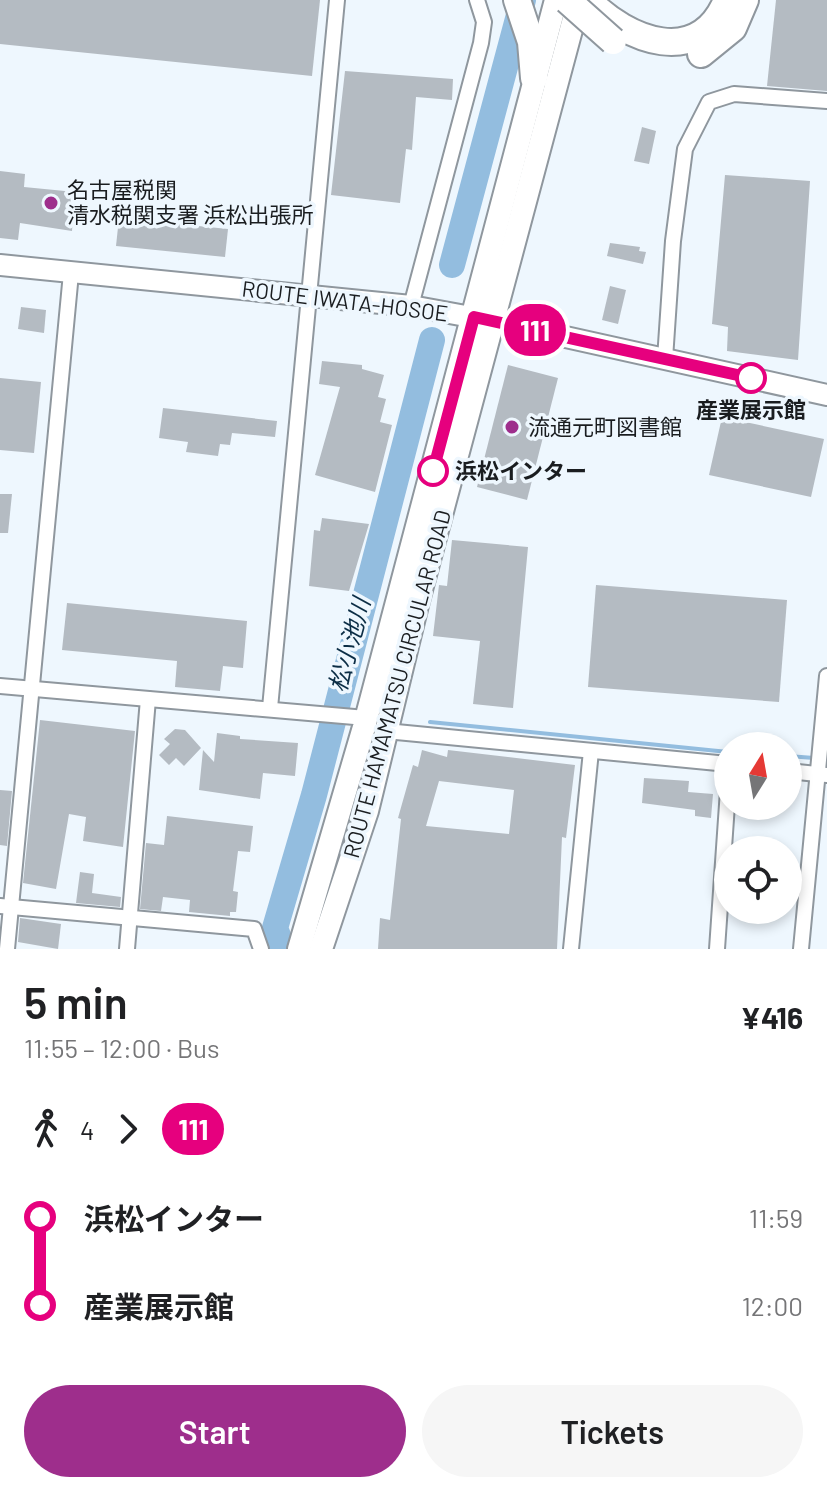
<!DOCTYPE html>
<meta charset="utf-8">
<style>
:root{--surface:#fff;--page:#f6f6f6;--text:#202124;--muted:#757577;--accent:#9e2e8c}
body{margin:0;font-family:Barlow,"Noto Sans JP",sans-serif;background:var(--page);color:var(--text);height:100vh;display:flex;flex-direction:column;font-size:30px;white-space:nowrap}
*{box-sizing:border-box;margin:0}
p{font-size:26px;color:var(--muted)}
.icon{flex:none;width:44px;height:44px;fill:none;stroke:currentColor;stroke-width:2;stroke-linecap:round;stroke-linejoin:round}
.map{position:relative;height:949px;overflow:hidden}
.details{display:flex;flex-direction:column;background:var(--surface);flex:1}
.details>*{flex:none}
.badge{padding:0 16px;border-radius:26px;font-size:28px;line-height:52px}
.needle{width:52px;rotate:11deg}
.fabs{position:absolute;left:714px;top:732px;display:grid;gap:16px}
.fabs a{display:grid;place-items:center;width:88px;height:88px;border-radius:50%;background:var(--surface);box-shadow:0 4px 12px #0003;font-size:40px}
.map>.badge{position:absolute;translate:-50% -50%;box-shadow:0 0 0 4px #fff}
.legs{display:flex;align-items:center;gap:12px;height:88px;padding:0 24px;font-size:26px}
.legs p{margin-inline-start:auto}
.overview{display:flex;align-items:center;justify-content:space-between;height:136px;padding:0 24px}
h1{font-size:44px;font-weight:600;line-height:60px}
.primary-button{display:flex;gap:16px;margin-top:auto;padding:16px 24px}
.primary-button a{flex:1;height:92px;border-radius:48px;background:var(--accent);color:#fff;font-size:32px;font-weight:600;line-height:92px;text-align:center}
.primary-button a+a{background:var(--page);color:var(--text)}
ul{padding:0 24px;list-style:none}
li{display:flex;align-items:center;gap:28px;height:88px;font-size:30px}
li i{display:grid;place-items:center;width:12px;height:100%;margin:0 10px;background:currentColor}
li i::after{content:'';width:20px;height:20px;margin:-10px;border:6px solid;border-radius:50%;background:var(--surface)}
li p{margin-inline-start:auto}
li:first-child i{background:linear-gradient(#0000 50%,currentColor 0)}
li:last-child i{background:linear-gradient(currentColor 50%,#0000 0)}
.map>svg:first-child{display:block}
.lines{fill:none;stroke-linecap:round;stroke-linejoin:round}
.stream{stroke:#93bddf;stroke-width:4}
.river{stroke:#93bddf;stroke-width:26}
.building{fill:#b4bbc2;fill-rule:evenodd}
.street-casing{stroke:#8f979e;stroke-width:18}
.secondary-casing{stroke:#8f979e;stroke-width:24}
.primary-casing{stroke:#8f979e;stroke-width:26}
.highway-casing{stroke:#8f979e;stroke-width:30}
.street{stroke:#fff;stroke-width:14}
.secondary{stroke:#fff;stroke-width:20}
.primary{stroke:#fff;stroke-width:22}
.highway{stroke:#fff;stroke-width:26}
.highway-bridge-casing{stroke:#8f979e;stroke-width:30;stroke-linecap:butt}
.highway-bridge{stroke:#fff;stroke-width:26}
.line-1-casing{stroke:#fff;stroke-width:18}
.line-1{stroke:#e6007e;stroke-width:12}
.poi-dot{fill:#9e2e8c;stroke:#eef7fe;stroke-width:3}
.stop-1-dot{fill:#fff;stroke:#e6007e;stroke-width:4}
.labels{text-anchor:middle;stroke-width:7;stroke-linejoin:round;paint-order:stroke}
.poi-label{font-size:22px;fill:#1a1d20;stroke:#eef7fe;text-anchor:start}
.street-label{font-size:22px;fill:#1a1d20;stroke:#eef7fe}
.stop-label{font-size:22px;font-weight:bold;fill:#1a1d20;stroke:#eef7fe}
.water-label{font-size:24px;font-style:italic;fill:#0b2d45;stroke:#eef7fe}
</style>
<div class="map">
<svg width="827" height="949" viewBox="0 0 827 949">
<rect width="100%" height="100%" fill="#eef7fe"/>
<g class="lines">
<g class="stream">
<path d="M430,722L728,752"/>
<path d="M788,756L827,759"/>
</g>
<g class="river">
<path d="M452,265L523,0"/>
<path d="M283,949L275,928L314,795L432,340"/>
</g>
</g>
<g class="building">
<path d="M0,0H320L312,76L0,44Z"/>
<path d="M776,0H827V91L767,86Z"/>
<path d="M345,71L453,79L452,100L416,97L412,150L406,149L400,203L331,195Z"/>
<path d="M642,127L656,131L649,164L634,161Z"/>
<path d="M0,171L25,174L24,187L75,192L72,231L20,223L18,240L0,238Z"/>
<path d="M725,175L810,181L798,360L727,351L728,327L712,324Z"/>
<path d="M119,218L228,229L225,257L116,246Z"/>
<path d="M610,243L640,247L639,251L646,252L643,264L607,256Z"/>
<path d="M610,286L626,290L618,324L602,320Z"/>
<path d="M21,307L46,310L44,333L18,329Z"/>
<path d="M322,361L362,365V369L384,375L378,397L386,399L380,422L392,425L375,492L315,475L340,387L319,384Z"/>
<path d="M508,365L558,378L527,500L477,487Z"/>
<path d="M0,378L41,382L34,453L0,450Z"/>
<path d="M163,408L277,421L275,437L232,433L230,445L220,444L218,456L186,452L188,442L159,438Z"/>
<path d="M722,417L824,439L811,497L709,475Z"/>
<path d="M0,494H12L8,533H0Z"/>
<path d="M322,518L369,524L349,591L309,586L314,530L320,531Z"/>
<path d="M452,540L528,547L513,708L473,704L480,641L433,636L439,585L447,586Z"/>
<path d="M596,585L787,600L779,702L588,687Z"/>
<path d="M67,603L247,621L243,668L223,666L220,691L175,687L177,661L62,650Z"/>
<path d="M40,720L135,731L123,847L83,841L86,817L69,814L56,889L23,883Z"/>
<path d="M175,729L185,730L201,748L184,766L176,758L169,765L159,755L170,744L164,739Z"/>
<path d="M217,733L240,736V739L298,743L295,776L263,773L260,799L199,790L203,750L214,762Z"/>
<path d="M422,750L447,757L448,750L575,765L566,838L562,837L557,949H378L380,918L390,920L401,819L398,818L413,765L418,767ZM439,781L514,790L509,834L426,826Z"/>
<path d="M644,778L689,781L688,792L713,794L711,818L695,816V810L642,803Z"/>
<path d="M0,790L12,791L7,846L0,845Z"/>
<path d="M167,816L253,826L250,852L238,851L233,891L238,892L236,912H230V916L189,912L190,900L163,897L161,911L140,909L146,843L164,845Z"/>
<path d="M80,872L94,874L92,893L121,897L120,907L76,903Z"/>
<path d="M20,918L61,924L58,949L18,942Z"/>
</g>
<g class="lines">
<defs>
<g id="street">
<path d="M411,306L481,43L484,22L477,0"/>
<path d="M665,359L673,241L685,149L709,102L734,94L827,101"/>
<path d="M0,686L366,718"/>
<path d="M270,708L337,0"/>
<path d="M386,731L728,764"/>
<path d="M788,771L827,775"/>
<path d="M0,906L254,929L261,949"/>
<path d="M7,949L71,273"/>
<path d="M127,949L148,699"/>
<path d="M571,949L591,751"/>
<path d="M717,949L728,790"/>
<path d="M801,949L827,676"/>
</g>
<path id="secondary" d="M0,265L411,306L493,321L827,395"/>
<g id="primary">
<path d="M299,949L364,727L556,0"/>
<path d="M321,949L367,811L418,601L579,0"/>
</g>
<g id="highway">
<path d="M517,0L531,42L534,78"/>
<path d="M588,0C627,41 699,69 727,0"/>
<path d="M701,54L733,28L745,0"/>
</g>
</defs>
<use href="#street" class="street-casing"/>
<use href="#secondary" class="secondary-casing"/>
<use href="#primary" class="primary-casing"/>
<use href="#highway" class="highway-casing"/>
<use href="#street" class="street"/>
<use href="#secondary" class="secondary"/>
<use href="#primary" class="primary"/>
<use href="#highway" class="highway"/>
<defs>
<path id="highway-bridge" d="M567,0L613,41"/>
</defs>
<use href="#highway-bridge" class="highway-bridge-casing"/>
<use href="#highway-bridge" class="highway-bridge"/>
</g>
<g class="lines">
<defs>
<path id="line-1" d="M433,471L474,317L751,378"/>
</defs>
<use href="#line-1" class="line-1-casing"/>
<use href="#line-1" class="line-1"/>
</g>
<g class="poi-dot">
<circle cx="51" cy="203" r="8"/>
<circle cx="512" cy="427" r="8"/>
</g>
<g class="stop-1-dot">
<circle cx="751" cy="378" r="14"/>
<circle cx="433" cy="471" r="14"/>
</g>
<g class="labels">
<g class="poi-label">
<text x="67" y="198">名古屋税関<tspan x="67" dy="25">清水税関支署 浜松出張所</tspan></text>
<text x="528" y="435">流通元町図書館</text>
</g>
<g class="street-label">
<text transform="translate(345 301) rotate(7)" y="8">ROUTE IWATA-HOSOE</text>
<text transform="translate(397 684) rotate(-75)" y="8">ROUTE HAMAMATSU CIRCULAR ROAD</text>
</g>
<g class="stop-label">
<text x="751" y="418">産業展示館</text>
<text x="455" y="479" text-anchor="start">浜松インター</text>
</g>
<g class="water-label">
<text transform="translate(350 645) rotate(-75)" y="8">松小池川</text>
</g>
</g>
</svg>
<div class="fabs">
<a><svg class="needle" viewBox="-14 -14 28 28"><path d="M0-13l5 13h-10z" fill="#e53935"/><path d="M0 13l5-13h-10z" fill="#757577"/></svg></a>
<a><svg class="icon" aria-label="locate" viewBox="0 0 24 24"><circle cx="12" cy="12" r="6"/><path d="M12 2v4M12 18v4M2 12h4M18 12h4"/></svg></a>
</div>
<b class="badge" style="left:535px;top:330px;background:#e6007e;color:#fff">111</b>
</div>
<section class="details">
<div class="overview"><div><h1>5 min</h1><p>11:55 – 12:00 · Bus</p></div><b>¥416</b></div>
<div class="legs"><svg class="icon" aria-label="walk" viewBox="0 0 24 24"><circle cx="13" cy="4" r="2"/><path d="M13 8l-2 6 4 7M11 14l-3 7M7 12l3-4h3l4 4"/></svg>4<svg class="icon" aria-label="forward" viewBox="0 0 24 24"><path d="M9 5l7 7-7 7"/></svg><b class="badge" style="background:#e6007e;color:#fff">111</b></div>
<ul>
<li><i style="color:#e6007e"></i><b>浜松インター</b><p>11:59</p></li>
<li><i style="color:#e6007e"></i><b>産業展示館</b><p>12:00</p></li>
</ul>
<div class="primary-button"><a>Start</a><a>Tickets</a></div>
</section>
